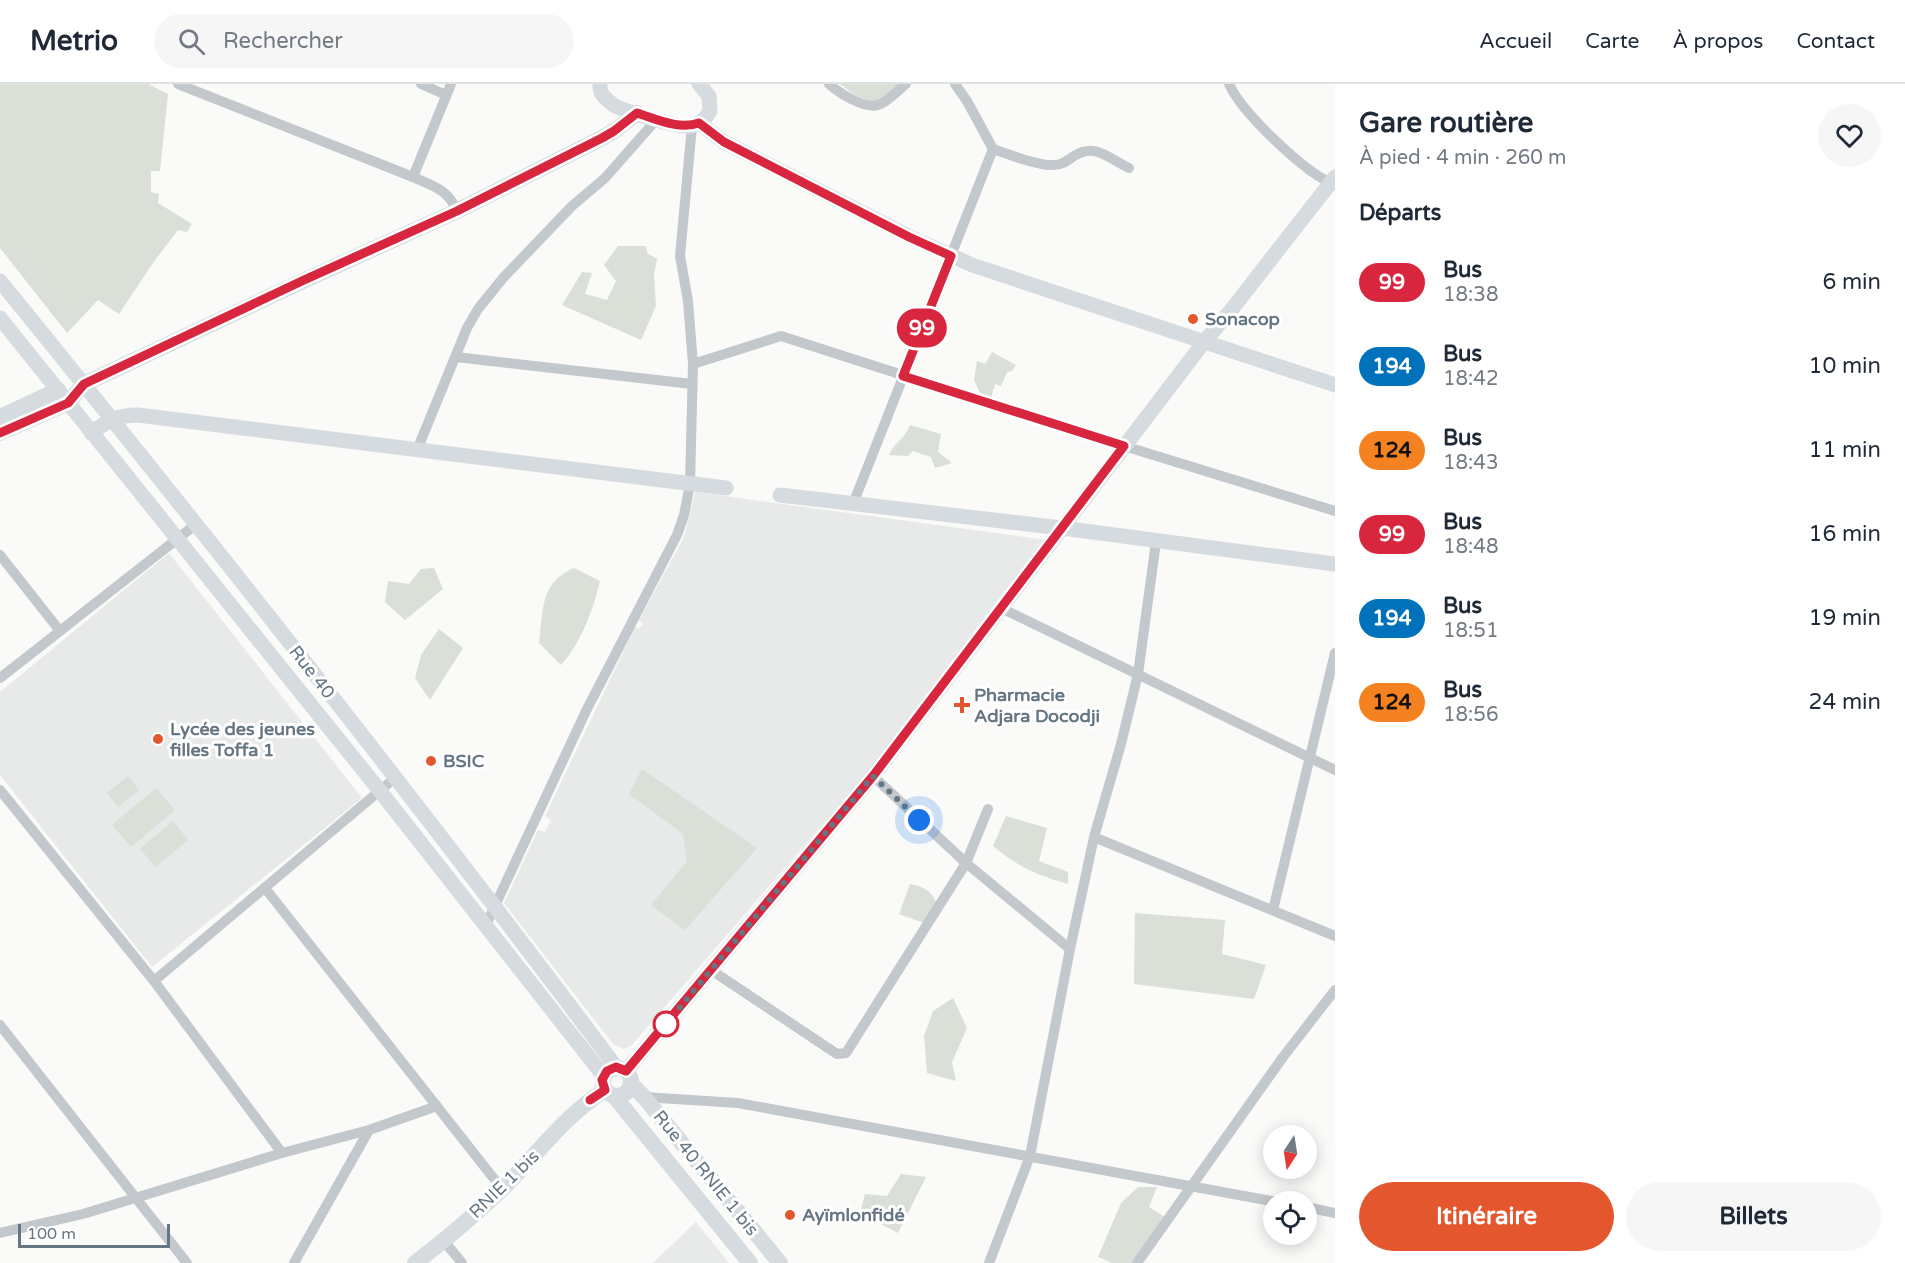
<!DOCTYPE html>
<html lang="fr">
<meta charset="utf-8">
<style>
:root{--surface:#fff;--page:#f6f6f7;--text:#1f2937;--muted:#747a83;--line:#e0e1e3;--accent:#e4572e}
body{margin:0;font-family:"Varela Round",sans-serif;background:var(--page);color:var(--text);height:100vh;display:flex;flex-direction:column;font-size:22px;white-space:nowrap}
*{box-sizing:border-box;margin:0}
p{font-size:20px;color:var(--muted)}
.icon{flex:none;width:33px;height:33px;fill:none;stroke:currentColor;stroke-width:2;stroke-linecap:round;stroke-linejoin:round}
.map{position:relative;flex:1;overflow:hidden}
.panel{display:flex;flex-direction:column;background:var(--surface);width:570px}
.panel>*{flex:none}
.badge{padding:0 12px;border-radius:20px;font-size:21px;line-height:39px}
.needle{width:39px;rotate:192deg}
.tools{position:absolute;left:1263px;top:1041px;display:grid;gap:12px}
.tools a{display:grid;place-items:center;width:54px;height:54px;border-radius:50%;background:var(--surface);box-shadow:0 3px 15px #0003;font-size:30px}
.scale{position:absolute;left:18px;bottom:15px;width:152px;box-sizing:border-box;padding-left:6px;border:3px solid #657683;border-top:0;font-size:16px;line-height:21px;white-space:nowrap;color:#657683;-webkit-text-stroke:4px #fff;paint-order:stroke}
.you{position:absolute;width:30px;height:30px;margin:-15px;border:4px solid #fff;border-radius:50%;background:#1a73e8;box-shadow:0 0 0 9px #1a73e833}
.map>.badge{position:absolute;translate:-50% -50%;box-shadow:0 0 0 3px #fff}
h2{padding:0 24px;font-size:22px;line-height:54px}
.round{display:grid;place-items:center;flex:none;width:63px;height:63px;border-radius:32px;background:var(--page)}
.headline{display:flex;align-items:center;justify-content:space-between;height:102px;padding:0 24px}
h1{font-size:28px;font-weight:800;line-height:45px}
.action{display:flex;gap:12px;margin-top:auto;padding:12px 24px}
.action a{flex:1;height:69px;border-radius:36px;background:var(--accent);color:#fff;font-size:24px;font-weight:800;line-height:69px;text-align:center}
.action a+a{background:var(--page);color:var(--text)}
ul{padding:0;list-style:none}
li{display:flex;align-items:center;gap:18px;height:84px;padding:0 24px}
li div{flex:1}
li b{display:block;font-size:22px}
li em{font-style:normal}
li .badge{min-width:66px;font-weight:700;text-align:center}
header{display:flex;align-items:center;gap:36px;box-sizing:border-box;height:84px;padding:0 30px;background:var(--surface);border-bottom:2px solid var(--line)}
header strong{font-size:28px}
nav{display:flex;gap:33px;margin-inline-start:auto;font-size:21px}
.search{width:420px;height:54px;background:var(--page);display:flex;align-items:center;gap:15px;box-sizing:border-box;padding:0 21px;border-radius:33px;color:var(--muted);font-size:22px}
main{display:flex;flex:1;min-height:0}
.map>svg:first-child{display:block}
.built{fill:#e8e9e9}
.green{fill:#dadfd7}
.lines{fill:none;stroke-linecap:round;stroke-linejoin:round}
.street{stroke:#c3c8cc;stroke-width:10}
.secondary{stroke:#d6dbdf;stroke-width:15}
.primary{stroke:#d6dbdf;stroke-width:16}
.line-casing{stroke:#fff;stroke-width:14}
.line{stroke:#d7263d;stroke-width:9}
.walk{stroke:#657683;stroke-width:6;stroke-dasharray:0 10.8}
.poi-dot{fill:#e4572e;stroke:#fff;stroke-width:2}
.stop-dot{fill:#fff;stroke:#d7263d;stroke-width:3}
.labels{text-anchor:middle;stroke-width:6;stroke-linejoin:round;paint-order:stroke}
.poi-label{font-size:18px;font-weight:bold;fill:#657683;stroke:#fff;text-anchor:start}
.street-label{font-size:18px;fill:#657683;stroke:#fff}
</style>
<header>
<strong>Metrio</strong>
<div class="search"><svg class="icon" aria-label="search" viewBox="0 0 24 24"><circle cx="10" cy="10" r="6"/><path d="M15 15l6 6"/></svg>Rechercher</div>
<nav><a>Accueil</a><a>Carte</a><a>À propos</a><a>Contact</a></nav>
</header>
<main>
<div class="map">
<svg width="1335" height="1179" viewBox="0 0 1335 1179">
<rect width="100%" height="100%" fill="#fafaf8"/>
<g class="built">
<path d="M695,408L1047,456L871,684L632,961L624,965L613,960L504,819L538,746L545,748L551,736L545,732L635,543L639,545L643,540L639,536L684,453Z"/>
<path d="M169,469L362,714L152,883L0,691V608Z"/>
<path d="M696,1138L729,1179H653Z"/>
</g>
<g class="green">
<path d="M0,0H148L168,10L160,87H151V108L159,110L158,119L192,140L187,148L178,146L155,176L119,230L98,216L67,249L0,164Z"/>
<path d="M840,0H902L879,20L856,12Z"/>
<path d="M618,162H646L647,169L657,175L654,191L656,222L641,256L562,221L582,188L592,189L585,210L607,216L616,197L604,181Z"/>
<path d="M992,268L1016,281L1012,287L1007,288L1001,302L995,300L991,314L981,311L974,296L977,277L985,280Z"/>
<path d="M910,341L941,350L938,368L952,379L935,384L931,373L913,367L908,372L889,371C895,357 904,357 910,341Z"/>
<path d="M434,484L443,505L405,536L385,518L388,497L409,500L421,485Z"/>
<path d="M574,484L600,497C593,526 581,559 561,581L539,559C543,527 540,498 574,484Z"/>
<path d="M439,545L463,564L430,616L415,594L421,571Z"/>
<path d="M642,685L757,764L685,846L651,821L687,777L683,750L629,710Z"/>
<path d="M128,692L139,706L118,723L107,709Z"/>
<path d="M156,704L175,726L131,763L112,741Z"/>
<path d="M1006,732L1047,744L1039,777L1068,788V800C1037,791 1018,783 993,762Z"/>
<path d="M173,737L188,756L156,783L140,765Z"/>
<path d="M910,800C925,803 934,808 937,823L924,839L899,830Z"/>
<path d="M1135,829L1225,836L1222,870L1266,881L1254,915L1134,900Z"/>
<path d="M953,914L967,944L952,978L956,997L927,989L924,952L933,927Z"/>
<path d="M901,1090L926,1093L898,1149L879,1139L861,1125L865,1110L887,1112Z"/>
<path d="M1138,1103H1157L1149,1123L1168,1135L1137,1179H1112L1098,1173L1121,1119Z"/>
</g>
<g class="lines">
<g class="street">
<path d="M178,0L413,93C433,102 448,105 457,127"/>
<path d="M421,0L446,11"/>
<path d="M829,0C839,9 864,25 878,21C888,18 898,6 906,0"/>
<path d="M955,0L967,17L993,65C1008,70 1038,82 1053,81C1062,81 1067,77 1074,72C1096,58 1109,75 1129,84"/>
<path d="M1229,0C1242,29 1305,89 1335,101"/>
<path d="M413,93L451,0"/>
<path d="M456,273L692,300"/>
<path d="M693,280L781,252L1124,362L1335,427"/>
<path d="M417,366L467,244L478,225L503,194L572,122L605,94L657,35"/>
<path d="M853,420L993,65"/>
<path d="M0,471L60,547"/>
<path d="M1001,524L1335,686"/>
<path d="M0,594L195,441"/>
<path d="M873,692L966,779L1070,865"/>
<path d="M0,706L154,897L282,1069"/>
<path d="M1094,753L1335,852"/>
<path d="M265,804L502,1105"/>
<path d="M1273,826L1335,569"/>
<path d="M485,843L586,627L677,451L684,431L690,400L693,280L688,217L680,172L692,42"/>
<path d="M711,886L837,970L846,969L966,779L988,725"/>
<path d="M154,897L396,693"/>
<path d="M0,941L187,1179"/>
<path d="M644,1013L738,1019L1277,1118"/>
<path d="M1306,1123L1335,1129"/>
<path d="M0,1149L83,1130L282,1069L369,1046L437,1022"/>
<path d="M444,1157L462,1179"/>
<path d="M294,1179L369,1046"/>
<path d="M989,1179L1030,1072L1070,865L1094,753L1121,660L1138,590L1156,458"/>
<path d="M1137,1179L1283,973L1335,906"/>
</g>
<g class="secondary">
<path d="M600,0C599,11 607,16 615,22C631,29 676,44 692,42C701,40 706,34 710,27L709,12L699,0"/>
<path d="M699,39L724,58L910,153L972,181L1335,301"/>
<path d="M0,197C210,455 417,717 616,983"/>
<path d="M0,234L380,707L603,991"/>
<path d="M91,349C107,337 118,331 138,331L726,404"/>
<path d="M780,411L1062,444L1335,480"/>
<path d="M626,987L873,692L1204,258L1232,225L1335,93"/>
</g>
<g class="primary">
<path d="M0,333L58,306"/>
<path d="M0,349L68,319L84,300L305,196L457,127L602,54L614,47L637,29"/>
<circle cx="617" cy="998" r="14"/>
<path d="M631,1000L644,1013L780,1179"/>
<path d="M614,1012L750,1179"/>
<path d="M415,1179C445,1156 475,1131 502,1105C536,1072 564,1032 605,1006"/>
</g>
</g>
<g class="lines">
<defs>
<path id="line" d="M0,349L68,319L84,300L304,196L457,127L602,54L614,47L637,29C656,35 679,46 699,39L724,58L909,153L951,172L903,292L1124,362L873,692L626,987L616,983L607,987L602,996L605,1006L590,1016"/>
</defs>
<use href="#line" class="line-casing"/>
<use href="#line" class="line"/>
<path class="walk" d="M666,940L873,692L919,736"/>
</g>
<g class="poi-dot">
<circle cx="1193" cy="235" r="6"/>
<path d="M959 612h6v6h6v6h-6v6h-6v-6h-6v-6h6z"/>
<circle cx="158" cy="655" r="6"/>
<circle cx="431" cy="677" r="6"/>
<circle cx="790" cy="1131" r="6"/>
</g>
<circle class="stop-dot" cx="666" cy="940" r="12"/>
<g class="labels">
<g class="poi-label">
<text x="1205" y="241">Sonacop</text>
<text x="974" y="617">Pharmacie<tspan x="974" dy="21">Adjara Docodji</tspan></text>
<text x="170" y="651">Lycée des jeunes<tspan x="170" dy="21">filles Toffa 1</tspan></text>
<text x="443" y="683">BSIC</text>
<text x="802" y="1137">Ayïmlonfidé</text>
</g>
<g class="street-label">
<text transform="translate(312 588) rotate(52)" y="6">Rue 40</text>
<text transform="translate(706 1089) rotate(51)" y="6">Rue 40 RNIE 1 bis</text>
<text transform="translate(504 1100) rotate(-44)" y="6">RNIE 1 bis</text>
</g>
</g>
</svg>
<div class="tools">
<a><svg class="needle" viewBox="-14 -14 28 28"><path d="M0-13l5 13h-10z" fill="#e53935"/><path d="M0 13l5-13h-10z" fill="#747a83"/></svg></a>
<a><svg class="icon" aria-label="locate" viewBox="0 0 24 24"><circle cx="12" cy="12" r="6"/><path d="M12 2v4M12 18v4M2 12h4M18 12h4"/></svg></a>
</div>
<div class="scale">100 m</div>
<div class="you" style="left:919px;top:736px"></div>
<b class="badge" style="left:922px;top:244px;background:#d7263d;color:#fff">99</b>
</div>
<section class="panel">
<div class="headline"><div><h1>Gare routière</h1><p>À pied · 4 min · 260 m</p></div><a class="round"><svg class="icon" aria-label="heart" viewBox="0 0 24 24"><path d="M12 20l-8-8c-3-5 5-10 8-4 3-6 11-1 8 4z"/></svg></a></div>
<h2>Départs</h2>
<ul>
<li><span class="badge" style="background:#d7263d;color:#fff">99</span><div><b>Bus</b><p>18:38</p></div><em>6 min</em></li>
<li><span class="badge" style="background:#0072bc;color:#fff">194</span><div><b>Bus</b><p>18:42</p></div><em>10 min</em></li>
<li><span class="badge" style="background:#f58220;color:#111">124</span><div><b>Bus</b><p>18:43</p></div><em>11 min</em></li>
<li><span class="badge" style="background:#d7263d;color:#fff">99</span><div><b>Bus</b><p>18:48</p></div><em>16 min</em></li>
<li><span class="badge" style="background:#0072bc;color:#fff">194</span><div><b>Bus</b><p>18:51</p></div><em>19 min</em></li>
<li><span class="badge" style="background:#f58220;color:#111">124</span><div><b>Bus</b><p>18:56</p></div><em>24 min</em></li>
</ul>
<div class="action"><a>Itinéraire</a><a>Billets</a></div>
</section>
</main>
